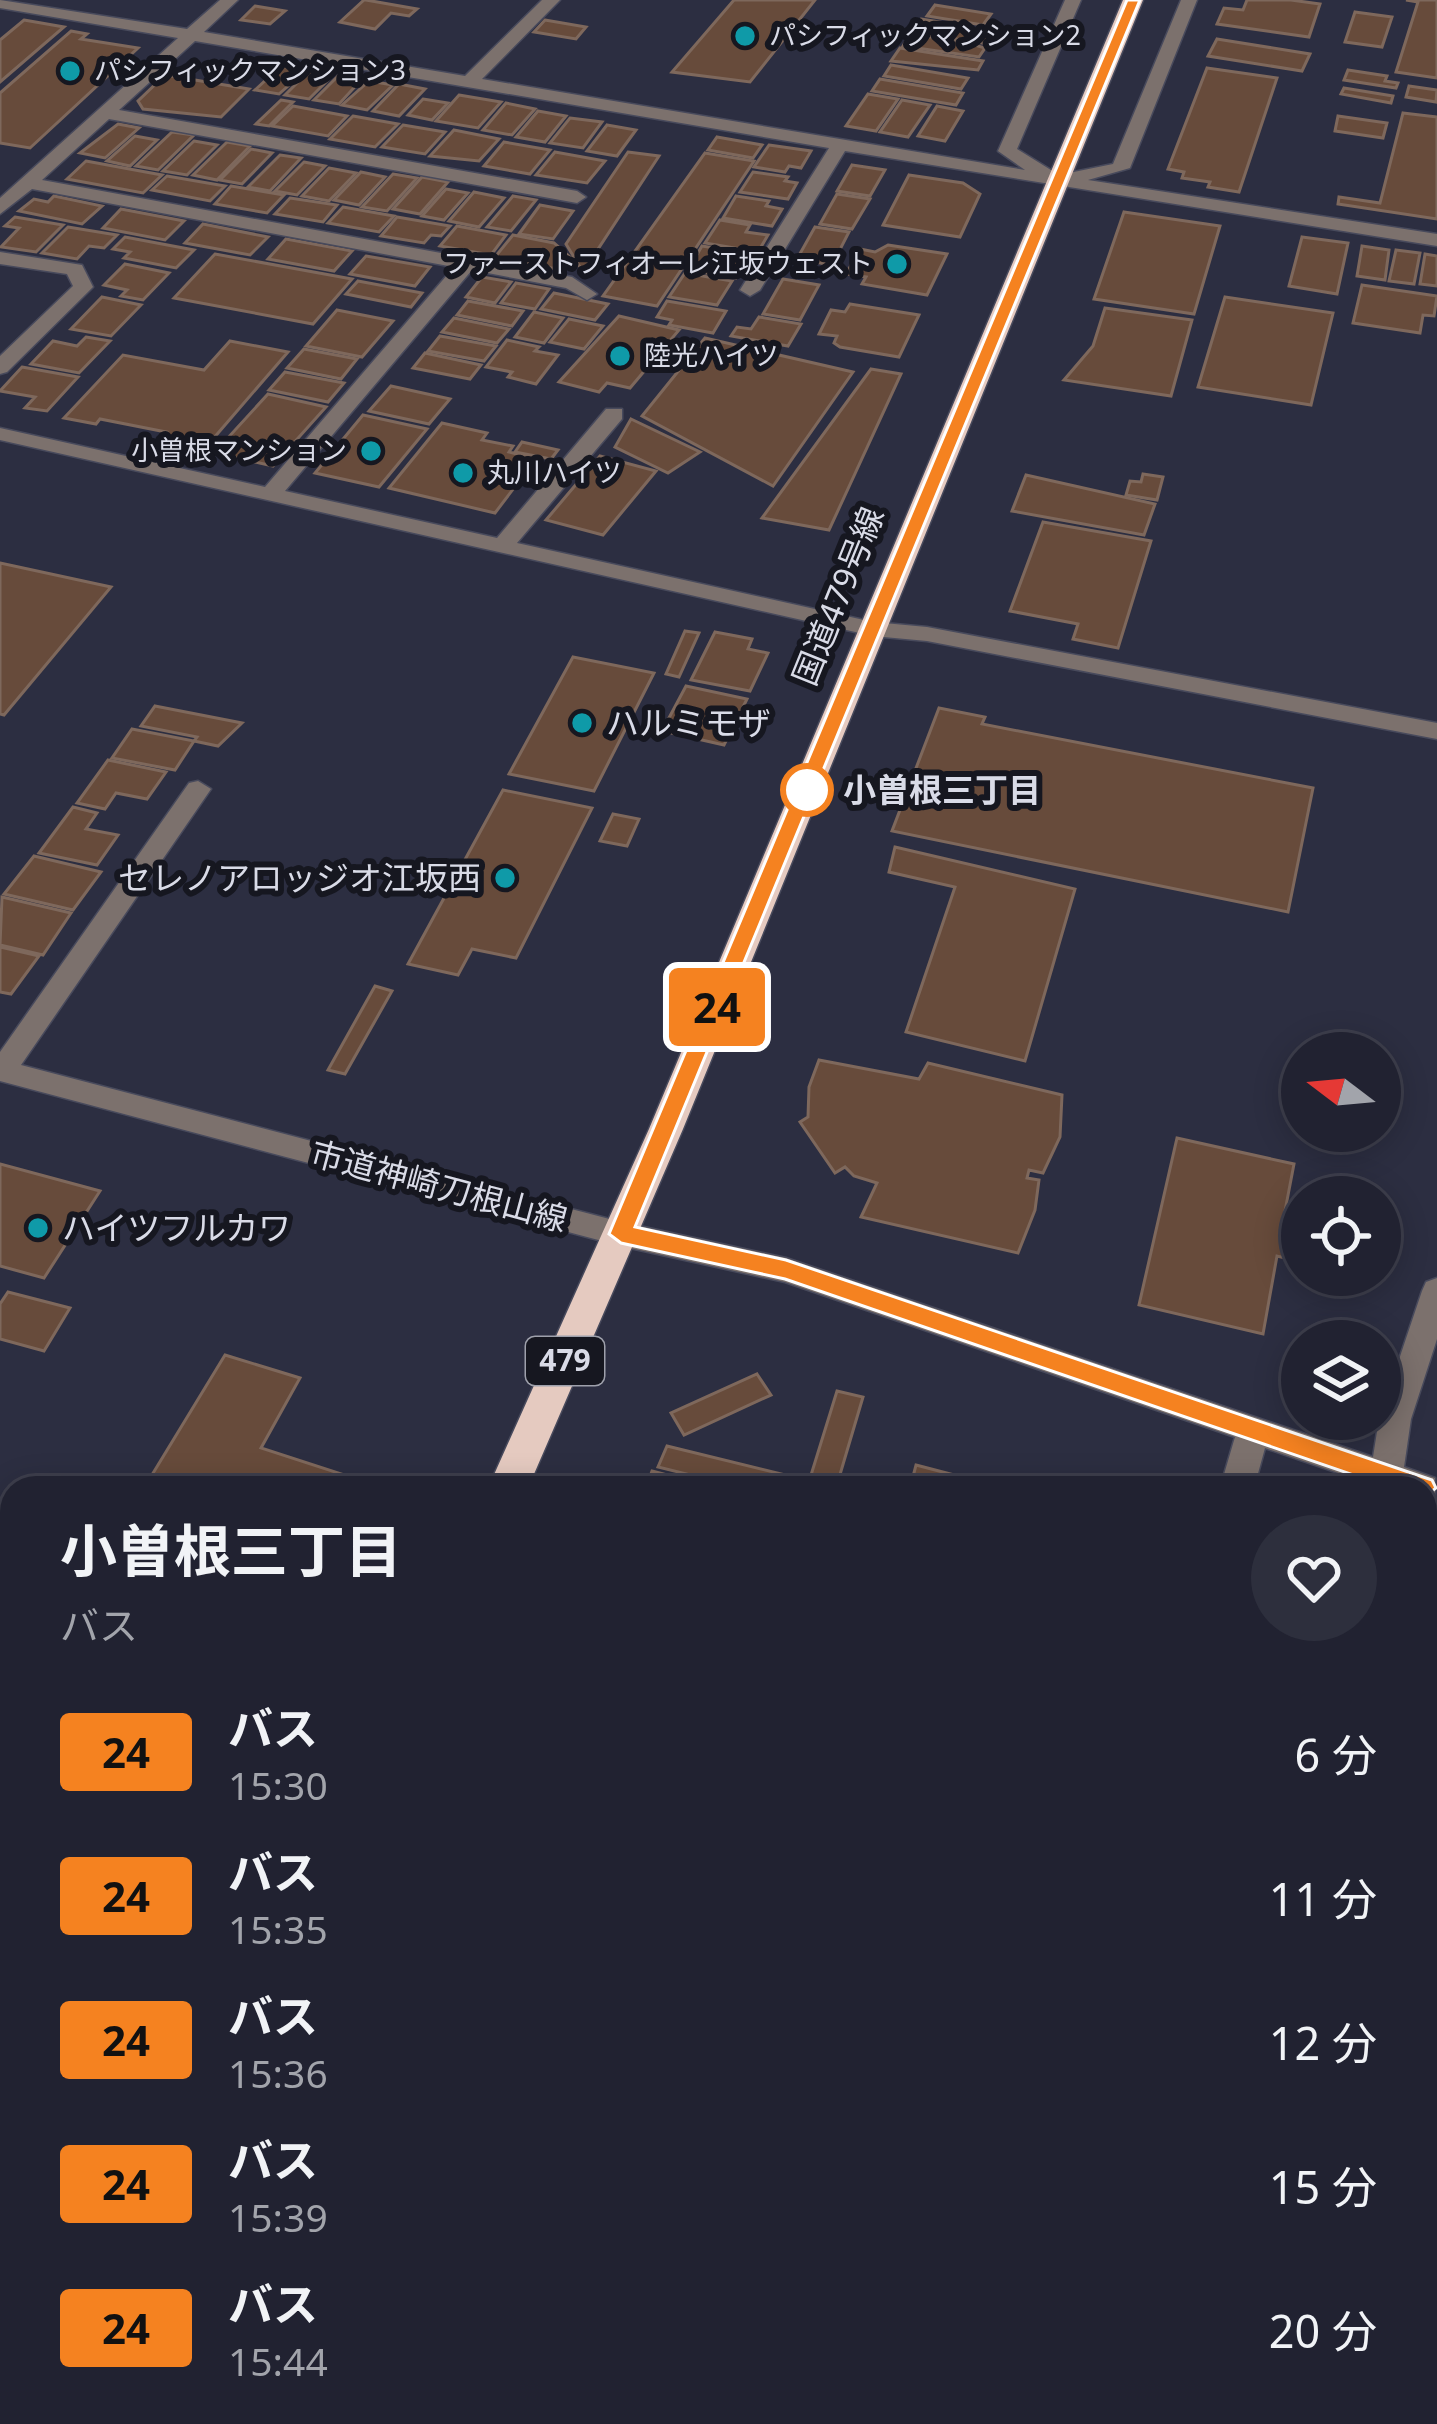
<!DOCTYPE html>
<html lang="ja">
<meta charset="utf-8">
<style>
:root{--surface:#212231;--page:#2d2f3d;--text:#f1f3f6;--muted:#a2a4ab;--line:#3e3f4d}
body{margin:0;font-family:"Noto Sans","Noto Sans JP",sans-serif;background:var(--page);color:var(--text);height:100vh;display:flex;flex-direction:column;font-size:45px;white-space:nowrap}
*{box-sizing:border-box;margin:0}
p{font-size:39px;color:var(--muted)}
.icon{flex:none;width:66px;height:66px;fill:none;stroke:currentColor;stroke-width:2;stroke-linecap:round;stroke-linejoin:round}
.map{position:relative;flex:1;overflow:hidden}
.panel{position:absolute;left:0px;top:1476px;width:1437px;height:948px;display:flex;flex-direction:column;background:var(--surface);border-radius:36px 36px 0 0;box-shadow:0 6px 30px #0003,0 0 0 3px var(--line)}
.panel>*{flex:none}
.badge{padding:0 24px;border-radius:9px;font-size:42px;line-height:78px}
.needle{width:78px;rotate:286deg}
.buttons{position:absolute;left:1281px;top:1032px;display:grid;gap:24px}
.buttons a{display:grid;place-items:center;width:120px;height:120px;border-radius:50%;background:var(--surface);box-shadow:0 6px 30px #0003,0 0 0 3px var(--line);font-size:60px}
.map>.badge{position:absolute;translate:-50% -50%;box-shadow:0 0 0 6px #fff}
.round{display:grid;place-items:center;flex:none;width:126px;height:126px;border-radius:63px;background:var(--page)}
.overview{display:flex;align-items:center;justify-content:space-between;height:204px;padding:0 60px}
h1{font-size:57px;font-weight:700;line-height:90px}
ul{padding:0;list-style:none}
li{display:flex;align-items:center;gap:36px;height:144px;padding:0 60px}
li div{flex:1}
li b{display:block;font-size:45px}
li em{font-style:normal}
li .badge{min-width:132px;font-weight:700;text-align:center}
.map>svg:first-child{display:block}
.building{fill:#674b3b;stroke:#7e685c;stroke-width:3}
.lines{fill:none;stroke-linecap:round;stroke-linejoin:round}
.minor-casing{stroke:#484a5c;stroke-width:3}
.highway-casing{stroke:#484a5c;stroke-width:3}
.minor{fill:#7c716d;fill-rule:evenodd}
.highway{fill:#e5cac0;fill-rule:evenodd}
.line{fill:#f58220;stroke:#fff;stroke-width:3}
.culture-dot{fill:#0f9aa8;stroke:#161720;stroke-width:4.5}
.stop-dot{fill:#fff;stroke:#f58220;stroke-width:6}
.labels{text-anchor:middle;stroke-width:12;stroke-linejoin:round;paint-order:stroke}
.far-poi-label{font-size:27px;fill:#d9dbe7;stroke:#161720;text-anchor:start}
.shield{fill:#161720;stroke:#9ea0ab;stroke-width:3}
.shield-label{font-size:30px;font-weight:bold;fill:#d9dbe7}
.street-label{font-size:33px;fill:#d9dbe7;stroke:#161720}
.poi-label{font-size:33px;fill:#d9dbe7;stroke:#161720;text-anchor:start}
.stop-label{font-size:33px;font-weight:bold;fill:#d9dbe7;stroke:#161720;text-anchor:start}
</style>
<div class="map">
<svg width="1437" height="2424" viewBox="0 0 1437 2424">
<rect width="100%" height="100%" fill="#2c2e41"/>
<g class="building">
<path d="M364,0H366L417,9L409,16L391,13L375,29L340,22Z"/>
<path d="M734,0H815L750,82L672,72Z"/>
<path d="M1247,0H1291L1320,4L1309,37L1217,24L1224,8L1243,10Z"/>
<path d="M1406,0H1437V78L1396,72L1418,2Z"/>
<path d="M935,5L991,14L983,25L927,16Z"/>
<path d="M255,6L285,11L270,24L241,20Z"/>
<path d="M1355,12L1392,17L1382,47L1345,42Z"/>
<path d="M921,19L965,26L963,29L995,34L989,44L911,32Z"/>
<path d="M24,20L64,27L0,82V40Z"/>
<path d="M545,20L586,27L576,39L534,32Z"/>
<path d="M71,31L87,34L81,39L138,48L30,148L0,143V93Z"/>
<path d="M910,34L965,42L985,48L979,57L903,46Z"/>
<path d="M1217,39L1310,54L1302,71L1208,56Z"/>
<path d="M900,48L983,61L978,70L891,61Z"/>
<path d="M891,65L968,78L961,89L884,76Z"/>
<path d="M281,66L305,71L279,94L255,90Z"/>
<path d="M1207,68L1277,78L1239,192L1208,187L1210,182L1182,178L1184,172L1168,169Z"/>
<path d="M310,70L334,74L309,99L285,95Z"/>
<path d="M1348,70L1387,76L1385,81L1398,83L1396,88L1344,80Z"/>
<path d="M340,74L363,78L339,104L314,100Z"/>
<path d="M165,75L249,89L221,117L143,109L138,101Z"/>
<path d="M880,79L963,93L956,105L872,91Z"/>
<path d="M369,81L393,85L367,110L342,105Z"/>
<path d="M399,84L425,89L399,116L373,111Z"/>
<path d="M1409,86L1437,90L1436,102L1406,97Z"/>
<path d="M1344,88L1393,96L1391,103L1341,94Z"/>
<path d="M868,94L898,99L876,131L846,126Z"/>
<path d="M459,95L501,102L478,128L436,121Z"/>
<path d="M423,99L448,103L432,120L408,115Z"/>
<path d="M281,100L293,102L269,126L256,124Z"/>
<path d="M902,100L930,105L908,137L880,132Z"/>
<path d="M506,103L535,109L512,135L483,130Z"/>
<path d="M293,106L347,116L328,136L272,126Z"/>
<path d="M937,106L963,111L945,141L918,136Z"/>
<path d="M538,111L566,116L545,142L516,137Z"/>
<path d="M1403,113L1437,117V219L1338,204L1339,197L1380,203Z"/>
<path d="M353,116L398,124L375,147L330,139Z"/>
<path d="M1338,116L1387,123L1383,138L1335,131Z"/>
<path d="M570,118L602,122L583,148L550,143Z"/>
<path d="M118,124L139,128L105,158L80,153Z"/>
<path d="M403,125L445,132L425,154L382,147Z"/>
<path d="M607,125L636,130L617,156L587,151Z"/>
<path d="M454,130L499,139L479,161L430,156Z"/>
<path d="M172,132L194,135L158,170L136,166Z"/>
<path d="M135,136L157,140L130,166L107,161Z"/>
<path d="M717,137L762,145L753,158L708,150Z"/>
<path d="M194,141L217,145L187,175L163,171Z"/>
<path d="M227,142L250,146L217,180L193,175Z"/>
<path d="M504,142L550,150L530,174L484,166Z"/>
<path d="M769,145L811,151L801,168L789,166L785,172L754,167Z"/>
<path d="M251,149L272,153L242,184L220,180Z"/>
<path d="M555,152L605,161L587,183L536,175Z"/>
<path d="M628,152L659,156L583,272L566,244Z"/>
<path d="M705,153L754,161L657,306L603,296Z"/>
<path d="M280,155L301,158L270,191L248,187Z"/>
<path d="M86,161L162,175L143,193L67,179Z"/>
<path d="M304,162L325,166L297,195L275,191Z"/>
<path d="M852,165L885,170L870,196L837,191Z"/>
<path d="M329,168L356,173L329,201L302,196Z"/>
<path d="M361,172L385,177L359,205L334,200Z"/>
<path d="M753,172L788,177L785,181L797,183L788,199L740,192Z"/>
<path d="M393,174L417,178L387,211L362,207Z"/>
<path d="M909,175L963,183L980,194L960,237L883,225Z"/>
<path d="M167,176L225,186L210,201L152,190Z"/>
<path d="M422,177L448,182L420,214L393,209Z"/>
<path d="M231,186L284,195L267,213L215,204Z"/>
<path d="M446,189L468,193L444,220L422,216Z"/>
<path d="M474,192L504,198L479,227L449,221Z"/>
<path d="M837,194L870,199L852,229L820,224Z"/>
<path d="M54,196L102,206L82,224L19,211L34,199L48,202Z"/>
<path d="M513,196L536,200L511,231L487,227Z"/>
<path d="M736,196L769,201L766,206L782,209L772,226L723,218Z"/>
<path d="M290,198L337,205L323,222L275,214Z"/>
<path d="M540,205L573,211L553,239L519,234Z"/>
<path d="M343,207L394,216L379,232L328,223Z"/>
<path d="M121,209L184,221L165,240L103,228Z"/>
<path d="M1124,212L1220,226L1194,314L1094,299Z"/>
<path d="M15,217L63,225L36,252L1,247L19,228L5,226Z"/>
<path d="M397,217L450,226L441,236L431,235L424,243L381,236Z"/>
<path d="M720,220L750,225L746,232L768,235L758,252L705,243Z"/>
<path d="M203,224L268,237L250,255L185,243Z"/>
<path d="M457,226L506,235L491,255L440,246Z"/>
<path d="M68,227L117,235L104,248L89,246L77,259L42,253Z"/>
<path d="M815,227L849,232L832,265L797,259Z"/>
<path d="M513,235L554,243L571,258L562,270L495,257Z"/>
<path d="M125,237L194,250L176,268L124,258L130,252L113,249Z"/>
<path d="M1302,237L1348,243L1337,294L1289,286Z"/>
<path d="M286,239L352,251L334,271L268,259Z"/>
<path d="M888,245L947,254L927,295L862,284L866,277L846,274L860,249L875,252Z"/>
<path d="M702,246L751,254L736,278L688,270Z"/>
<path d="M1362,246L1389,250L1385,280L1357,276Z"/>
<path d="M1396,250L1420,253L1414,284L1389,281Z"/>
<path d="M215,254L352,279L313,324L174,298Z"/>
<path d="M1425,254L1437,256V286L1420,284Z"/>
<path d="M366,256L430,267L415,286L350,274Z"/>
<path d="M125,264L169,273L143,300L121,296L127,290L104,285Z"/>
<path d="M685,273L732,281L717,305L669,297Z"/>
<path d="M482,277L511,282L495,303L466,297Z"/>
<path d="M783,279L819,285L800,320L763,314Z"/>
<path d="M358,281L422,293L411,307L346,294Z"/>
<path d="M516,283L549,289L535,309L501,303Z"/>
<path d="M1362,285L1437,296L1434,316L1423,315L1420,333L1353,323Z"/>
<path d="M554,293L608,304L595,320L541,309Z"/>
<path d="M102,297L141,305L111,336L71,329Z"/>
<path d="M1225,297L1333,313L1311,405L1198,387Z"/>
<path d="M468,301L523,311L512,326L457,315Z"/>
<path d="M667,301L726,311L713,333L669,325L672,320L657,317Z"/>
<path d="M850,304L919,315L899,357L840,347L834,343L837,336L819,334L831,310L845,312Z"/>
<path d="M1105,308L1192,320L1171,396L1064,380L1093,346Z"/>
<path d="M337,310L393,321L362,357L306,346Z"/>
<path d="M534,312L563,318L544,343L515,337Z"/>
<path d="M619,316L679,330L630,388L607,383L599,392L559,382Z"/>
<path d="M759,317L801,324L788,346L731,336L737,327L751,329Z"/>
<path d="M454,318L509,329L497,343L442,332Z"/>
<path d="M569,319L603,326L584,349L550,342Z"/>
<path d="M440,336L496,346L484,361L428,351Z"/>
<path d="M86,337L110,341L79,373L31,364L53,341L77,346Z"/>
<path d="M705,338L853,372L773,486L642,416Z"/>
<path d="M507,340L539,347L535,351L558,355L536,384L508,377L512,372L486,367Z"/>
<path d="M230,341L288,352L206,447L160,438L166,432L100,419L96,424L64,418L123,355L204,370Z"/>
<path d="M304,349L357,359L341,379L287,368Z"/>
<path d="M425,353L481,365L470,379L413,368Z"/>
<path d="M22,367L78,377L47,411L25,408L35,397L0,391Z"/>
<path d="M871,369L901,374L829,530L762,518Z"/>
<path d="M285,372L344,383L328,402L269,390Z"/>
<path d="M391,386L450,399L429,424L369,411Z"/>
<path d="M268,394L326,407L273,466L214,453Z"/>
<path d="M363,415L427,429L379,487L315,473Z"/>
<path d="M631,419L700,452L668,473L615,447Z"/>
<path d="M442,423L487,433L482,440L513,446L509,452L536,459L495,513L389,488Z"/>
<path d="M522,442L558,450L551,459L515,452Z"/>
<path d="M600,456L656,471L603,535L546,520Z"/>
<path d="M1143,474L1163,477L1157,500L1126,495L1130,481L1141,482Z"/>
<path d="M1026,475L1155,504L1144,535L1012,511Z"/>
<path d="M1043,522L1151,541L1118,648L1073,639L1078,624L1010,611Z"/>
<path d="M0,563L111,587L4,715L0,714Z"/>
<path d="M685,631L699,633L679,677L666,674Z"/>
<path d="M715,632L752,639L748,649L768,653L750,691L691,680Z"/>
<path d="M573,657L654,673L594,791L509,774Z"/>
<path d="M686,686L747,699L724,745L662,731Z"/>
<path d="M155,706L242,723L218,746L194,741L197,737L141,726Z"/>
<path d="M939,708L985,717L982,724L1313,788L1288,912L892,831Z"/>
<path d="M132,729L194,741L175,770L112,758Z"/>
<path d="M108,760L166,772L147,799L116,793L105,809L77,803Z"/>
<path d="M503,790L592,808L516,958L472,949L458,975L408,964Z"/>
<path d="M73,807L97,813L86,829L118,835L97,865L39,853Z"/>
<path d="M613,814L639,819L627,846L600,841Z"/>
<path d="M895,847L1075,889L1025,1061L906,1032L955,887L889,872Z"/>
<path d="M34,856L101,872L73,910L4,894Z"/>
<path d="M2,897L71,913L43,955L0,945Z"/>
<path d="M0,947L39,956L11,994L0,992Z"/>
<path d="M375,986L392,991L345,1074L328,1070Z"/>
<path d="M819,1060L919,1079L928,1063L1062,1095L1060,1137L1043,1173L1029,1170L1027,1178L1039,1180L1035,1210L1018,1253L861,1217L877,1183L854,1176L845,1167L835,1173L800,1122L808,1117L809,1087Z"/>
<path d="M1177,1138L1294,1164L1285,1211L1302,1214V1262L1277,1256L1263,1334L1139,1305Z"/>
<path d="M0,1164L100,1191L44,1278L0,1266Z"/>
<path d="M8,1292L70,1308L44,1351L0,1339V1304Z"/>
<path d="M225,1355L300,1378L261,1448L357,1479L352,1488H144Z"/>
<path d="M757,1374L771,1395L684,1435L671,1413Z"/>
<path d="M837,1391L863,1397L836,1488H807Z"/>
<path d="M667,1446L798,1478L795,1488H743L658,1467Z"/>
<path d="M916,1465L1004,1488H910Z"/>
<path d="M652,1471L717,1488H646Z"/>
<path d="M0,1663L12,1666V1916L0,1942Z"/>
<path d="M1425,2085L1437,2089V2183L1425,2179Z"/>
<path d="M1437,2224V2346L1425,2342V2231L1436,2234Z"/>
<path d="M1425,2405L1437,2409V2424H1355L1356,2412H1425Z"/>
<path d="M182,2412H389L385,2424H160Z"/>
<path d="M413,2412H505L501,2424H444Z"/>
<path d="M653,2412H829L826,2424H649Z"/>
<path d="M1127,2412H1231L1230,2424H1125Z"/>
</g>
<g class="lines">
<defs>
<g id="minor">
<path d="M0,0L187,29L220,0H238L204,32L465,76L542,0H560L482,79L1025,170L998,151L1065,0H1081L1017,149L1059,175L1113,164L1181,0H1197L1130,168L1088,180L1437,234V246L845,151L760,290L750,296L740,290L829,148L195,41L119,110L577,191L586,197L577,203L109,119L42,180L572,277L597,294L587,300L566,288L472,270L285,491L497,538L606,409H622V419L517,543L873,622L927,627L1437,723V739L927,641L873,636L0,440V428L265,487L454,267L32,189L0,214V198L178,38L0,8Z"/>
<path d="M0,252L82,265L93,287L7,372L0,374V356L73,286L67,274L0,264Z"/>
<path d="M198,781L211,789L21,1065L621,1222L786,1258L1373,1457L1379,1419L1422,1291L1426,1282L1437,1278V1339L1411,1419L1404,1467L1435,1478V1498L1425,1502V1488H1367L1368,1483L1265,1448L1254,1488H1220L1235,1437L785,1282L621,1246L0,1081V1052L189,783Z"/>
<path d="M1060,2412H1104L1102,2424H1058Z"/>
<path d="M1270,2412H1314L1313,2424H1269Z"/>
</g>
<g id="highway">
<path d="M1123,0H1143L683,1129L528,1488H488L649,1129Z"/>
<path d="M12,2195V2252L0,2257V2200Z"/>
</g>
</defs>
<use href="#minor" class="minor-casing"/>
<use href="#highway" class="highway-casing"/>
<use href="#minor" class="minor"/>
<use href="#highway" class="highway"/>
</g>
<path class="line" d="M1127,0H1140L635,1227L786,1260L1432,1480L1436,1488L1423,1499L785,1279L621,1243L609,1234Z"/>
<g class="culture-dot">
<circle cx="745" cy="36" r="12"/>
<circle cx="70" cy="71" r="12"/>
<circle cx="897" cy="264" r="12"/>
<circle cx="620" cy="356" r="12"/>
<circle cx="371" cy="451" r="12"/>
<circle cx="463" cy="473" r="12"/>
<circle cx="582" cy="723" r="12"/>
<circle cx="505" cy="878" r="12"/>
<circle cx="38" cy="1228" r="12"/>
</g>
<circle class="stop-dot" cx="807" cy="790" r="24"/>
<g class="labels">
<g class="far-poi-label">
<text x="769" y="45">パシフィックマンション2</text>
<text x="94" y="80">パシフィックマンション3</text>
<text x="873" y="273" text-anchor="end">ファーストフィオーレ江坂ウェスト</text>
<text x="644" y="365">陸光ハイツ</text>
<text x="347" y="460" text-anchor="end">小曽根マンション</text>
<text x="487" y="482">丸川ハイツ</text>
</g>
<rect class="shield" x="526" y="1337" width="78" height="48" rx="9"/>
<g class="shield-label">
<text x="565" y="1371">479</text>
</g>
<g class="street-label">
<text transform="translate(838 596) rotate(-68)" y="12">国道479号線</text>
<text transform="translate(439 1186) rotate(15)" y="12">市道神崎刀根山線</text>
</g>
<g class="poi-label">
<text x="606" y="735">ハルミモザ</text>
<text x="481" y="890" text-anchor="end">セレノアロッジオ江坂西</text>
<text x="62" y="1240">ハイツフルカワ</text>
</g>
<g class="stop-label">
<text x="843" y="802">小曽根三丁目</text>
</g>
</g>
</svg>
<div class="buttons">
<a><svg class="needle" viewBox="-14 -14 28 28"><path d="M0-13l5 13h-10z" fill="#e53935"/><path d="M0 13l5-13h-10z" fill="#a2a4ab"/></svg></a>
<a><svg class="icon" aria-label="locate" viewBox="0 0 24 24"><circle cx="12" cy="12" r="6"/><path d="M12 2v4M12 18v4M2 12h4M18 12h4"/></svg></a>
<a><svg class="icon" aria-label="layers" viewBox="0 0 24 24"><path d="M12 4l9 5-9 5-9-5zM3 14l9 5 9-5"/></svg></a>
</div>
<b class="badge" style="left:717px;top:1007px;background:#f58220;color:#111">24</b>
<section class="panel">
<div class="overview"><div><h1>小曽根三丁目</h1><p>バス</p></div><a class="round"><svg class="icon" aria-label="heart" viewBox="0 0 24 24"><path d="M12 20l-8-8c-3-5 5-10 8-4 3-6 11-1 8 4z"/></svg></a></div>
<ul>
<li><span class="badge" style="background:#f58220;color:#111">24</span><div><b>バス</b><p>15:30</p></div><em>6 分</em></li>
<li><span class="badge" style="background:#f58220;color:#111">24</span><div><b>バス</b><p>15:35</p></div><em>11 分</em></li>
<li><span class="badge" style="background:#f58220;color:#111">24</span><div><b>バス</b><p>15:36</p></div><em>12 分</em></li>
<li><span class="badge" style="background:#f58220;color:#111">24</span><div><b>バス</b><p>15:39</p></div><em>15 分</em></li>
<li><span class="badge" style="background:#f58220;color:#111">24</span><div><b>バス</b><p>15:44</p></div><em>20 分</em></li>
</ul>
</section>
</div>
